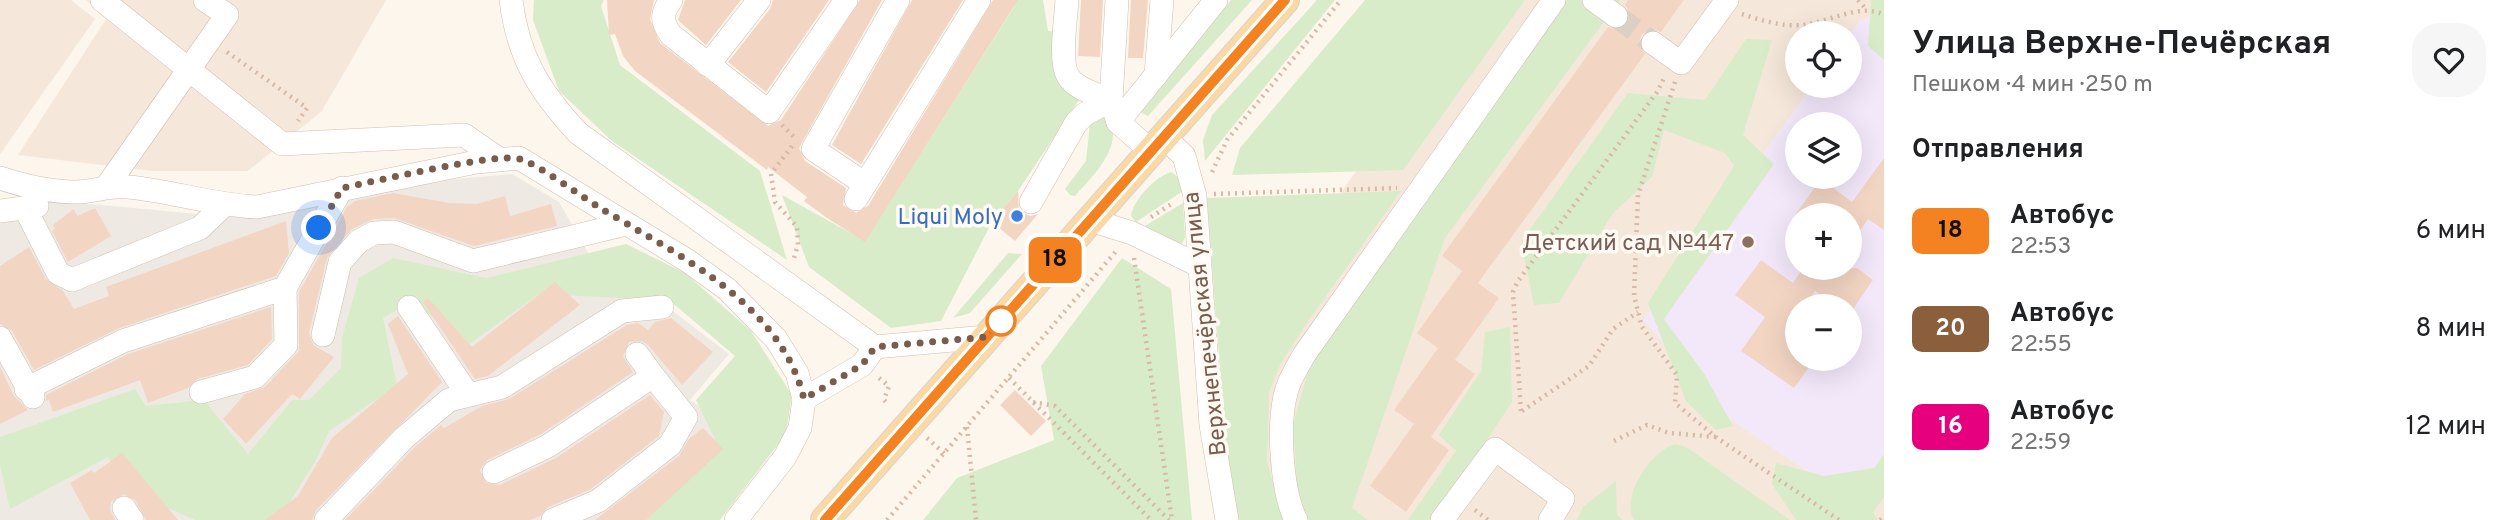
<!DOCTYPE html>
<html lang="ru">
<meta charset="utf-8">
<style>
:root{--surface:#fff;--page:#f6f6f6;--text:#202124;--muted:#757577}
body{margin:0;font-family:Overpass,sans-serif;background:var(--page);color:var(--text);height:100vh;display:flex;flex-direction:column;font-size:26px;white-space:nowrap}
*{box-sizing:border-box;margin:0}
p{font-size:23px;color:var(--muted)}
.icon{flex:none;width:38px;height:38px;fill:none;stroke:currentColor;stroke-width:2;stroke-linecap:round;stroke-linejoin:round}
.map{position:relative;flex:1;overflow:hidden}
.details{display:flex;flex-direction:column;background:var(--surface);width:630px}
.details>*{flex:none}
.badge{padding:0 14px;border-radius:10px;font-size:24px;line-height:46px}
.buttons{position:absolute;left:1785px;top:21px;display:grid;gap:14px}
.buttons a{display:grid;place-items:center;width:77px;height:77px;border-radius:50%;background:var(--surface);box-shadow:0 7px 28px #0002;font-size:35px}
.you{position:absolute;width:35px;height:35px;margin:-18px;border:5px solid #fff;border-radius:50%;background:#1a73e8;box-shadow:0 0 0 10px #1a73e833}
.map>.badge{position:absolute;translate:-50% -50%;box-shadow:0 0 0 4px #fff}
h2{padding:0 28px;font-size:26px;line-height:63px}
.round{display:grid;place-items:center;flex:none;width:74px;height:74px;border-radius:28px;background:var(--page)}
.headline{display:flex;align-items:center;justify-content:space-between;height:119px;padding:0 28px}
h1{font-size:33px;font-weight:700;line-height:52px}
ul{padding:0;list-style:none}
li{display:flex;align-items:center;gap:21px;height:98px;padding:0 28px}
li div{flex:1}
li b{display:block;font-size:26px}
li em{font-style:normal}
li .badge{min-width:77px;font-weight:700;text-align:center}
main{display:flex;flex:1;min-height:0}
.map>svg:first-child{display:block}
.residential{fill:#f5e8da;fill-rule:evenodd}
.industrial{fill:#efe9e4}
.education{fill:#f3e8fa;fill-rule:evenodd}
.green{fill:#d8ecc9}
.building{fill:#f3d5c3}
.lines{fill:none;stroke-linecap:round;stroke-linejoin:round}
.minor-tunnel{stroke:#dcd0c4;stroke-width:23;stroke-dasharray:23 11;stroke-linecap:butt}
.minor-casing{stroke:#d1beb0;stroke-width:24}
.major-casing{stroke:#dad1cd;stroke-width:30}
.path{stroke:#d9b8a5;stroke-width:4.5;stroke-dasharray:2 5;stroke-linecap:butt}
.minor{stroke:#fff;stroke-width:23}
.major{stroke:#fbd9a5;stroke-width:28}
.line-casing{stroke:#fff;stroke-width:16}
.line{stroke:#f58220;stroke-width:10}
.walk{stroke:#7a5c4d;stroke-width:7;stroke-dasharray:0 12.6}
.shop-dot{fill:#3f7fe0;stroke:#fffaf3;stroke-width:2.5}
.education-dot{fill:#8d6e63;stroke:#fffaf3;stroke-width:2.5}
.stop-dot{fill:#fff;stroke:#f58220;stroke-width:3.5}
.labels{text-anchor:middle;stroke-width:7;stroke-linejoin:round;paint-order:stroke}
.shop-label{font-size:23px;fill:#366cbe;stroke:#fffaf3;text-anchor:end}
.education-label{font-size:23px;fill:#785e54;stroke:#fffaf3;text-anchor:end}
.street-label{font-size:23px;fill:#7a5c4d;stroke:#fffaf3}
</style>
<main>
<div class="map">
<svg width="1884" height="520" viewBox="0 0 1884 520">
<rect width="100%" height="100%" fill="#fdf6ec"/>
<g class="residential">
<path d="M0,0H71L95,19L0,154Z"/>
<path d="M86,0H386L322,111L248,171H152L18,155L106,19Z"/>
<path d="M1483,0H1884V520H1237L1224,424L1218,358ZM1797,33H1850V86H1797ZM1797,124H1850V177H1797ZM1797,215H1850V268H1797ZM1797,306H1850V359H1797Z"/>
</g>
<path class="industrial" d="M512,174L559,202L602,277L627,276L729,354L690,400L735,430L651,520H0V199L27,198L229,217L290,208L394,184Z"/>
<path class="education" d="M1870,16L1884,23V470L1858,506L1731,420L1643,320L1812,86H1850V34L1860,20ZM1797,124H1850V177H1797ZM1797,215H1850V268H1797ZM1797,306H1850V359H1797Z"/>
<g class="green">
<path d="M534,0H604L601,6L620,65L760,171L787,260L612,141L559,91L533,20Z"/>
<path d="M1014,0H1043L1048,31L1057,32L1081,97L1018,191L992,222L941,321L891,328L809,267L782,195L865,241L1014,7Z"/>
<path d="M1231,0H1252L1148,116L1140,112L1142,107Z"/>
<path d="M1317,0H1335L1205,161L1203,140L1212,115Z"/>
<path d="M1365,0H1525L1403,170L1232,175L1240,148Z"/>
<path d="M1546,0H1620L1445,238L1352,508L1368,520H1304L1299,509L1293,425L1312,357Z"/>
<path d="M1871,0H1884V60L1868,46Z"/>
<path d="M1746,39L1772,40L1743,135L1774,164L1664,319L1705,375L1733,426L1716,430L1686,401L1648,303L1734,166L1725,153L1664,130L1652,177L1613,213L1559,303L1534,305L1521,242L1628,93L1705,100Z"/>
<path d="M1096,116L1107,117C1127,144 1092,177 1075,196L1070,195L1065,189L1086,161L1090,123Z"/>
<path d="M1171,172L1179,178L1183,191L1136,222L1131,216C1133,200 1156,176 1171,172Z"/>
<path d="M1401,191L1307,323L1281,363L1269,392L1267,461L1283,520H1237L1224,424L1207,198Z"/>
<path d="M1183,203L1185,238L1182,243L1174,244L1143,227Z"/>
<path d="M626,244L685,273L751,331L792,395L786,434L720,520H638L715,439L696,400L735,356L669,300L539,294L468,345L413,301L383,318L397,386L329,431L316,460L288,505L269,520H195L128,490L108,457L10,509L0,465V437L135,389L146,406L204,400L248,454L292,400H309L341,368L342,338L359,278L393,258L486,278Z"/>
<path d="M1008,253L1022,254L970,313L953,318Z"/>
<path d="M1122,258L1171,289L1192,520H923L957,478L1054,440L1041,366Z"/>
<path d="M1510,327L1512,402L1443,506L1453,520H1408L1456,451L1439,435L1481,371L1485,332Z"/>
<path d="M1675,444L1686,447L1790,520H1634C1620,496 1651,451 1675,444Z"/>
<path d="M1884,454V497L1873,512L1878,520H1796L1772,484L1776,463L1824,476L1874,468Z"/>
<path d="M1616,481L1617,515L1623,520H1577L1583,507Z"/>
</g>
<g class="building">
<path d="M607,0H654L650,19L660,43L768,126L781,120L860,0H882L799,148L805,161L846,188L843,205L856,213L868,206L993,0H1018L865,242L827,218L804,201L807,197L768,167L767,170L635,71L623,56L615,34L609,35Z"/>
<path d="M685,0H741L706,45L678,20Z"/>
<path d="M773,0H829L766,92L728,62L770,9Z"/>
<path d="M912,0H963L861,164L832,145Z"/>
<path d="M1081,0H1103L1100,57L1078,56Z"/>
<path d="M1131,0H1148L1143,58H1128Z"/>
<path d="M1628,0H1684L1661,32L1654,29L1642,34L1639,42L1645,54L1478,283L1499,298L1455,360L1475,374L1431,437L1449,450L1406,512L1370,486L1414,424L1394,410L1438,348L1417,333L1462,271L1442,256L1608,27L1621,29L1628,24L1629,11L1625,5Z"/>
<path d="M1884,158V230L1868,219L1850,245V215H1795L1821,179L1852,202Z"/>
<path d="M1018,191L1019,210L1030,216L1038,214L1015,241L992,222Z"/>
<path d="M393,193L449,203L477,204L505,196L510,216L551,204L557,226L474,246L394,218L373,219L352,229L327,258L309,332L313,345L334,357L300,399L292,394L246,444L223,419L245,394L265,387L299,351V292L347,207L355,201Z"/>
<path d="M95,208L111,236L68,262L52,231L55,229L53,225L74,209L77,216Z"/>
<path d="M286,221L289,253L276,276L119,328L34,370L12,331L0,324V266L29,247L46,279L63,291L74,309L109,296L106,287Z"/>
<path d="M1761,260L1793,283L1803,268H1857L1873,280L1850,313V306H1836L1815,291L1804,306H1797V315L1787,329L1797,336V359H1815L1794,388L1741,351L1765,317L1735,295Z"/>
<path d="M555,282L580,305L488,376L475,379L423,302L428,298L472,347Z"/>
<path d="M271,307L272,339L248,365L197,379L188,388L148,403L140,380L53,412L49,400L46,401V395L128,354Z"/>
<path d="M398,316L442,382L316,510L312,520H265L298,496L332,438L408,374L388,324Z"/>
<path d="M671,318L713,352L682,385L648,345L642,341L629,342L623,356L633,372L541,434L487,460L480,470L486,483L500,485L556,458L650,395L664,412L659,436L591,489L548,507L540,516L530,520H345L414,448L441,425L444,428L482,406L509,399L627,325L638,323L648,330L655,322Z"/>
<path d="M0,367L14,396L28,410L0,424Z"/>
<path d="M1015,390L1046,421L1031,436L1000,405Z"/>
<path d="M703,428L723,449L646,520H595L679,456L689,439Z"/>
<path d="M122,453L178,520H146L135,500L124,494L111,502L110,510L115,520H90L70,483L92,470L94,473Z"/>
</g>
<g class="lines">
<path class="minor-tunnel" d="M1616,16L1653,43"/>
<defs>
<g id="minor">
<path d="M102,0L282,144L464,135L499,159"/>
<path d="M511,0C518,58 540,92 578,133L875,347L986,337"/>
<path d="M671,0C661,14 661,21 671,35L769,112L846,0"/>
<path d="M1067,0C1066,18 1059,61 1068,76C1075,89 1098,95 1111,100"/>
<path d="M1117,0L1111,100L1118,122L1151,151"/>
<path d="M1594,0L1616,16"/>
<path d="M1653,43L1681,63L1727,0"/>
<path d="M708,65L759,0"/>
<path d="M1156,75L1162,0"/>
<path d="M1118,122L1216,0"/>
<path d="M1164,137L1184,156L1195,196L1211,425L1227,520"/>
<path d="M0,178C24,186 49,192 75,192C93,192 110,185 128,187C172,191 213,205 257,207L476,162L519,158L688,261L727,289L776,339L797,373L804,399L800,428L785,457L736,520"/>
<path d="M865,184L813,149L898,0"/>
<path d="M107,186L227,15L205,0"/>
<path d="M856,199L979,0"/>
<path d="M1031,202L1076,123L1085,114L1111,100"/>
<path d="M25,208L58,273L72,280L200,228L223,206"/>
<path d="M0,211L37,206"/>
<path d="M1090,220L1132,233L1198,265"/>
<path d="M409,307L468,395"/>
<path d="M323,335L340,262L359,241L374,233L394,232L473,261L626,224"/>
<path d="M0,338L33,397"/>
<path d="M637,354L653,376"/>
<path d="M26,389L123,341L285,288L342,188"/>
<path d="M201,392L255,377L286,345L285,288"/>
<path d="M804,399L862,365L875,347"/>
<path d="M494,472L548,446L653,376L686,417L670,445L598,501L553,520"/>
<path d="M124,508L132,520"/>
<path d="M326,520L404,438L449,400L502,387L622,311L662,307"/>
<path d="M1296,520C1281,490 1277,421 1287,389C1290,378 1298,366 1304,355L1554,0"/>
<path d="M1442,520L1495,449L1563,499L1550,520"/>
</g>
<path id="major" d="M825,520L1285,0"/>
</defs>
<use href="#minor" class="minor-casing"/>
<use href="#major" class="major-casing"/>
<g class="path">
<path d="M1858,0L1867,10"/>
<path d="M1742,14C1760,20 1783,27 1802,25C1827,23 1861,2 1884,15"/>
<path d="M227,52L307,108L298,121"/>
<path d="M1675,82L1638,195L1634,296L1642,327L1677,375L1675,403L1717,438L1839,520"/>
<path d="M782,125L796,139"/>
<path d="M792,146L771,174L775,202L797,227L798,245L793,261"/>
<path d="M1212,172L1227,140L1341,0"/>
<path d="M1214,194L1397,188"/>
<path d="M1151,217L1173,203"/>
<path d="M1134,258L1172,520"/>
<path d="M879,378L889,386L884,400L889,405"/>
<path d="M1009,378L1151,520"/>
<path d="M1033,402L1055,406L1169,520"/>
<path d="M1521,411L1513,292L1518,281L1657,92L1665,76"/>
<path d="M1522,411L1589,366L1613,329L1638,312"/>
<path d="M967,427L976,520"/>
<path d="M927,438L945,454"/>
<path d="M1614,441L1647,425L1669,433L1716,437"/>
<path d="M1475,510L1488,520"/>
<path d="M887,520L1118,249"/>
<path d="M1880,520L1884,517"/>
</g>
<use href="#minor" class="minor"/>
<use href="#major" class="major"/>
</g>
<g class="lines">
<defs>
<path id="line" d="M825,520L1285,0"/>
</defs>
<use href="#line" class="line-casing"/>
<use href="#line" class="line"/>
<path class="walk" d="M319,228L342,188C372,182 498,152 520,159C541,166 576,193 597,206C675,254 781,302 804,399L862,365L875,347L986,337L1001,321"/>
</g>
<circle class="shop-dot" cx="1017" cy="216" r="7"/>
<circle class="education-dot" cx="1748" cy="242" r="7"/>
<circle class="stop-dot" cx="1001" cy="321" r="14"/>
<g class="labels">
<g class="shop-label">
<text x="1003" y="224">Liqui Moly</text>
</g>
<g class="education-label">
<text x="1734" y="250">Детский сад №447</text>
</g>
<g class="street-label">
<text transform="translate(1204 324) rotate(-96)" y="8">Верхнепечёрская улица</text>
</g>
</g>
</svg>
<div class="buttons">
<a><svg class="icon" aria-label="locate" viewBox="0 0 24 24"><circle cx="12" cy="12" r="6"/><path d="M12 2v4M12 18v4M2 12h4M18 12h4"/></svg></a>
<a><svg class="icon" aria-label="layers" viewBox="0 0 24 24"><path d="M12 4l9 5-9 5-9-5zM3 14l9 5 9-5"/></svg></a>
<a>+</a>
<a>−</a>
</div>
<div class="you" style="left:319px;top:228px"></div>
<b class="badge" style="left:1055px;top:260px;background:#f58220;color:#111">18</b>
</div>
<section class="details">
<div class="headline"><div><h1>Улица Верхне-Печёрская</h1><p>Пешком · 4 мин · 250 m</p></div><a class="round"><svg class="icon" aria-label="heart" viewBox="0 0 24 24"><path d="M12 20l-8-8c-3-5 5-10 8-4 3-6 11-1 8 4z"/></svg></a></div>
<h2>Отправления</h2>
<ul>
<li><span class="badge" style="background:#f58220;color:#111">18</span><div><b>Автобус</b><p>22:53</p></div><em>6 мин</em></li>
<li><span class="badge" style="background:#8b5e3c;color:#fff">20</span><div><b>Автобус</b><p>22:55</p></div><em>8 мин</em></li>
<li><span class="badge" style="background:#e6007e;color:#fff">16</span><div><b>Автобус</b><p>22:59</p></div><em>12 мин</em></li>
</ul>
</section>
</main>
